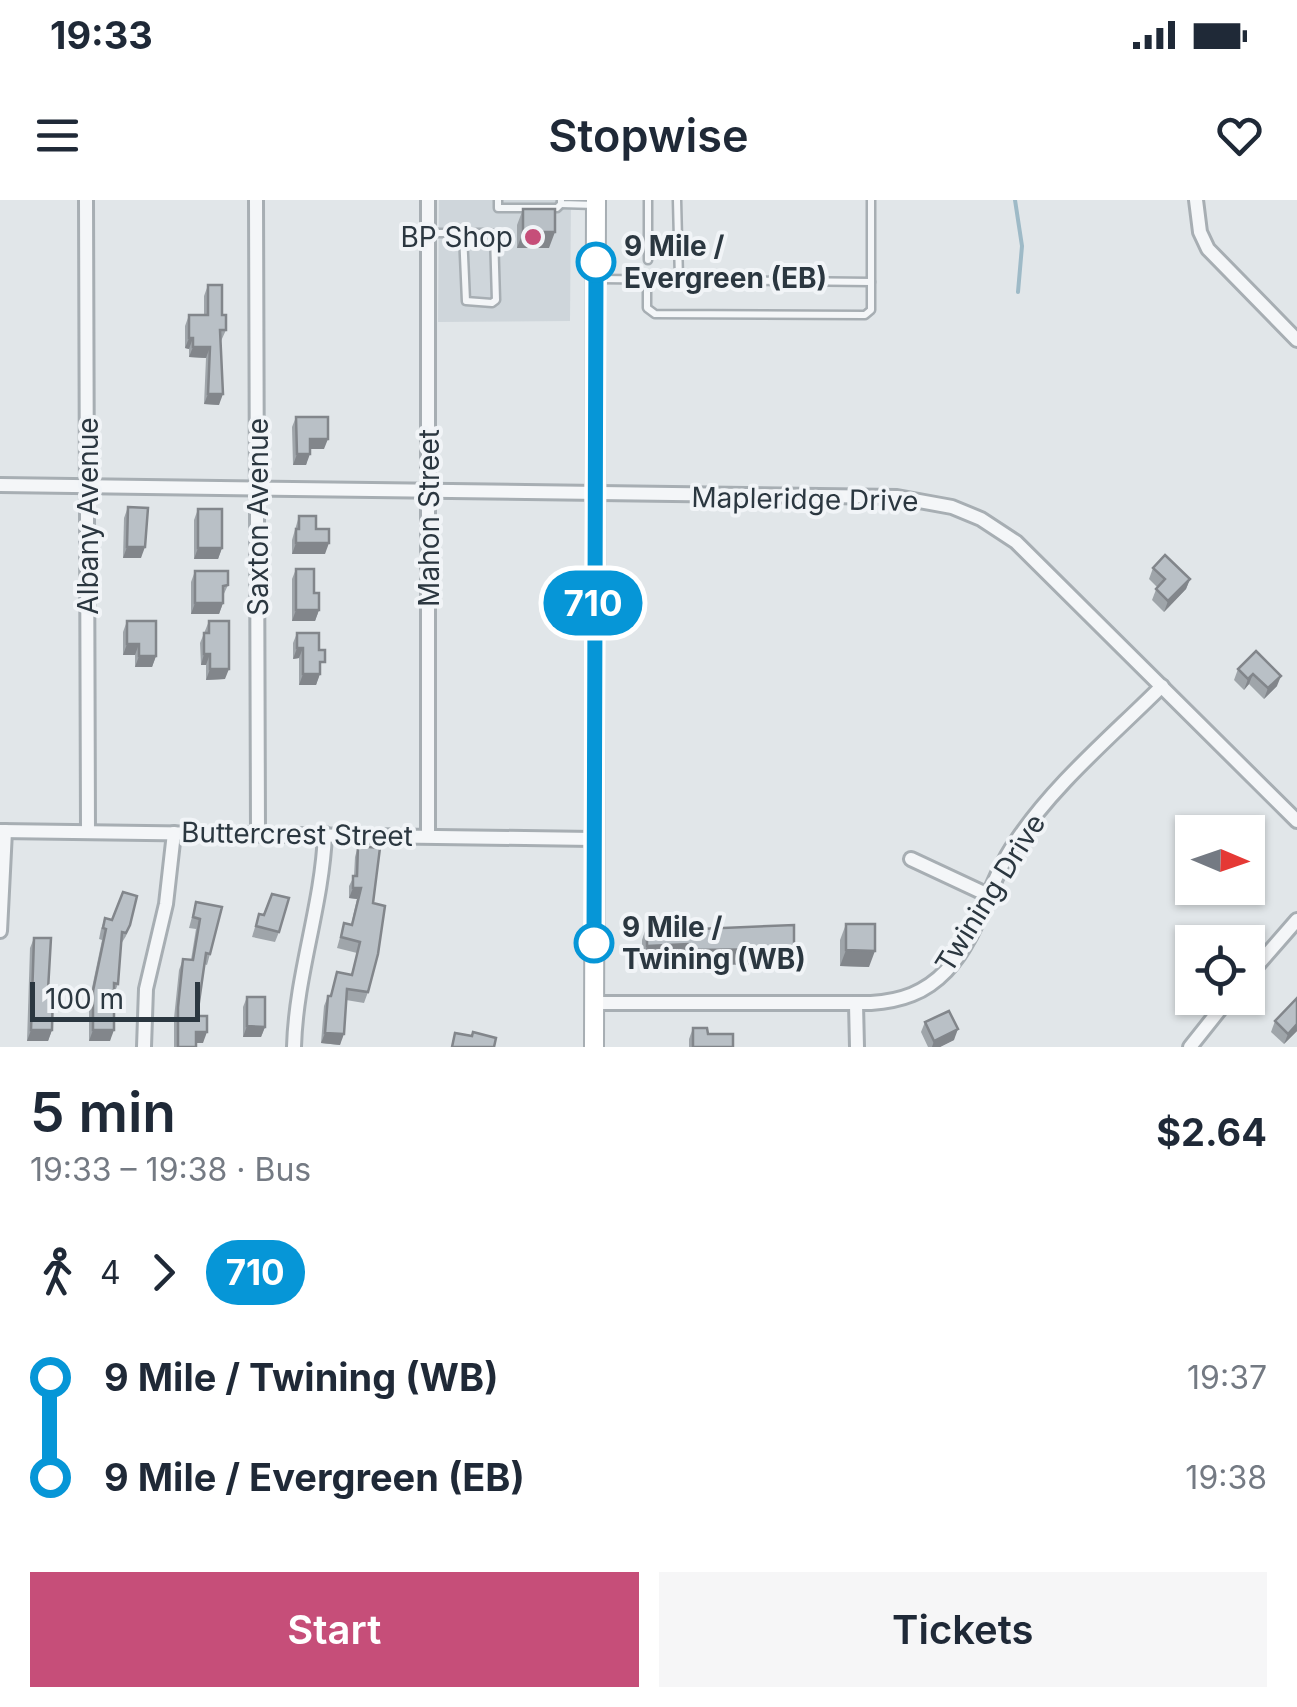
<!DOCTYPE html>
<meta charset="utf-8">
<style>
:root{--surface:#fff;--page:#f6f6f7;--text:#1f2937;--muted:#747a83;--accent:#c64e79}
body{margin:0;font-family:Inter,sans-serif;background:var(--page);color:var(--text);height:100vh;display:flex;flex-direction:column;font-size:38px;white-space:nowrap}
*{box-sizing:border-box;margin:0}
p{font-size:32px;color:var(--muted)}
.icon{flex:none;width:55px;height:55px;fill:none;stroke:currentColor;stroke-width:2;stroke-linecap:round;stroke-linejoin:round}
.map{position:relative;height:847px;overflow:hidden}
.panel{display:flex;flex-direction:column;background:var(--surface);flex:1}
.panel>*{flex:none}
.badge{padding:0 20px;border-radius:32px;font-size:35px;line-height:65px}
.needle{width:65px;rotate:92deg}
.buttons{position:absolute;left:1175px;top:615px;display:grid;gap:20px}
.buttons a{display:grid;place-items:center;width:90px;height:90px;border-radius:0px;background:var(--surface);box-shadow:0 2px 8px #0004;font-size:50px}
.scale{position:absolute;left:30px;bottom:25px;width:170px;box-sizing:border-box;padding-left:10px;border:5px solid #2b3740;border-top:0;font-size:28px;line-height:35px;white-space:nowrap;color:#2b3740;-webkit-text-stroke:8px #f1f4f7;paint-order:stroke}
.map>.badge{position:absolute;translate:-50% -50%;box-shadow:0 0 0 5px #fff}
.legs{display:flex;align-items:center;gap:15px;height:110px;padding:0 30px;font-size:32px}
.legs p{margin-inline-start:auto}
.overview{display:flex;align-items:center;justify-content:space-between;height:170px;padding:0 30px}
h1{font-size:55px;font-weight:600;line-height:75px}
.cta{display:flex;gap:20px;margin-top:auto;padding:20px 30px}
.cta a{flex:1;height:115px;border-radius:0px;background:var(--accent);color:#fff;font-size:40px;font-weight:600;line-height:115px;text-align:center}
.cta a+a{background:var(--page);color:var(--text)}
ul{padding:0 30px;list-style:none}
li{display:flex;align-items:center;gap:35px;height:100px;font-size:38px}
li i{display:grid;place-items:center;width:15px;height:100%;margin:0 12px;background:currentColor}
li i::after{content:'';width:25px;height:25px;margin:-12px;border:8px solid;border-radius:50%;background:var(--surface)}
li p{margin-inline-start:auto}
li:first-child i{background:linear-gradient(#0000 50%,currentColor 0)}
li:last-child i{background:linear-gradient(currentColor 50%,#0000 0)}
.status{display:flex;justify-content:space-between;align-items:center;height:70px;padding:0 50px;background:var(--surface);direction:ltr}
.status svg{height:28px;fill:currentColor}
header{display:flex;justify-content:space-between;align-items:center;height:130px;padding:0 30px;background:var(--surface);font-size:45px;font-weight:600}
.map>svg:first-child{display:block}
.built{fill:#cfd6db}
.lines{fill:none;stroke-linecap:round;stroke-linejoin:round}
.stream{stroke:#9ebac7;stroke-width:4}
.lane-casing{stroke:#a7aeb3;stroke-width:11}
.street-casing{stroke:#a7aeb3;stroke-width:18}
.secondary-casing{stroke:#a7aeb3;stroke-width:22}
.lane{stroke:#f4f6f8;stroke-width:6}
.street{stroke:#f4f6f8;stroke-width:12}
.secondary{stroke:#fff;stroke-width:18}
.wall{fill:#9fa5aa}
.shaded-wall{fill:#82868b}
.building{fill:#b9c0c6;stroke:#82868b;stroke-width:2.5}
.line-1-casing{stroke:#fff;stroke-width:22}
.line-1{stroke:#0696d7;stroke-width:15}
.poi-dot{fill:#c64e79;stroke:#f1f4f7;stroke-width:4}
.stop-1-dot{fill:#fff;stroke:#0696d7;stroke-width:5}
.labels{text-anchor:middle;stroke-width:8;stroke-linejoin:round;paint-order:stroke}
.poi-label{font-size:28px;fill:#2b3740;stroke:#f1f4f7;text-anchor:end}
.stop-label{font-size:28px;font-weight:bold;fill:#2b3740;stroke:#f1f4f7;text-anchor:start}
.street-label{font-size:28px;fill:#2b3740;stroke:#f1f4f7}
</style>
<div class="status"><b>19:33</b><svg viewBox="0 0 49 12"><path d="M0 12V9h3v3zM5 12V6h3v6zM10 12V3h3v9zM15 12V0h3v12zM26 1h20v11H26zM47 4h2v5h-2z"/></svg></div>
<header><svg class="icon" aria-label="menu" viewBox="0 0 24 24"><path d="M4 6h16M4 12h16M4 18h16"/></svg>Stopwise<svg class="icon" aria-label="heart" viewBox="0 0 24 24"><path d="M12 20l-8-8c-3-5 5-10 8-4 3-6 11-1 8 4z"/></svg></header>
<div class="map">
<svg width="1297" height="847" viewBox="0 0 1297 847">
<rect width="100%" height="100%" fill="#e1e6e9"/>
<path class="built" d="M439,0H571L570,121L438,122Z"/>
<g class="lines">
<path class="stream" d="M1015,0L1022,46L1018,92"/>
<defs>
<g id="lane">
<path d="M498,0V8H557L561,4"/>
<path d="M677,0L679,80"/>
<path d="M561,1V4L595,5"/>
<path d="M429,33H490L494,34L496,100L492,103L466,101L463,33"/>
<path d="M648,60V0"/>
<path d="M599,79L871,82V0"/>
<path d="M647,80V108L655,114L865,115L871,110V82"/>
</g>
<g id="street">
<path d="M86,0L88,631"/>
<path d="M256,0L258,633"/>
<path d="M1196,0L1200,32L1208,49L1297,140"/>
<path d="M0,285L897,297L952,307L981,319L1016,342L1297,621"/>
<path d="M0,631L593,639"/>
<path d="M428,636V0"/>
<path d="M911,659L988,695"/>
<path d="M0,731L5,631"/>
<path d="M1248,776L1297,720"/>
<path d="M594,803H871C901,801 925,793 946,771C979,737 988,682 1015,643C1054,584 1112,536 1162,486"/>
<path d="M856,804L857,847"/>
<path d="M144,847L146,789L166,704L174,633"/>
<path d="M294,847C296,774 322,707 325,634"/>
<path d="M1190,847L1229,798"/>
</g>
<path id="secondary" d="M594,847L596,0"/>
</defs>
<use href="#lane" class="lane-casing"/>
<use href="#street" class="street-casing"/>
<use href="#secondary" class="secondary-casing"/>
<use href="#lane" class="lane"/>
<use href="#street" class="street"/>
<use href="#secondary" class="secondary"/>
</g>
<g class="wall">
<path d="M523,9L549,48H517V25Z"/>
<path d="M208,85L222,115L226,130L221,141L219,205L204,204L206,158L189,157V149L185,148V126L189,115H204V96Z"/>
<path d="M296,217L324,249H310L306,265H293L292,227Z"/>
<path d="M128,307L141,358H123L124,318Z"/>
<path d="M198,309L222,348L218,359H194V320Z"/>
<path d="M299,316L316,329L325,354H292V340Z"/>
<path d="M1153,368L1190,379L1186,389L1164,412L1152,400L1157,387L1149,379Z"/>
<path d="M296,369L314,393L319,410L315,421H292V379Z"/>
<path d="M195,371L228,385L223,396V403L219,414H191V382Z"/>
<path d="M127,421L156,456L152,467H135V455H123V432Z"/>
<path d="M209,421L225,479L206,480V465H201L200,443Z"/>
<path d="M297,433L321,473H320L316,485H299V458L293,459V443Z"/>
<path d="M1256,451L1277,486L1264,499L1249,484L1244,490L1234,480L1238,469Z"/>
<path d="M358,646L373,703L368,792L364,803L346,800L340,845L321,843L324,806L328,796H330L337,772L351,775L357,753L337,748L344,723L351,725L357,699L349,698V686L354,676L355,657Z"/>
<path d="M137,696L126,736L121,744L118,784L114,794L110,841H89V802L102,740L99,739L101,729L105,718L112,720Z"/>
<path d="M196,702L210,754L207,765L204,764L197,816L203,843H196V847H174V818L179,770L183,759L191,760L196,729L189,728Z"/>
<path d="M259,714L279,732L275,742L252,737Z"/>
<path d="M846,724L869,767L840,766V740Z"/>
<path d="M647,725L676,730L794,753L789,768H777V764L683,765V759L642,761V740Z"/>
<path d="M34,738L48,790L52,830L48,841H27L30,748Z"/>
<path d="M247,797L265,827L261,837H243V807Z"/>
<path d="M1275,821L1297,831L1284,844L1271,832Z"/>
<path d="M925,822L954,840L940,847H928L921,832Z"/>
<path d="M693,828L708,834L733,847H689V839Z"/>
</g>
<g class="shaded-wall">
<path d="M523,32H555L549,48H517Z"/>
<path d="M189,138H193L189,149L185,148Z"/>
<path d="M193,147H210L206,158L189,157Z"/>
<path d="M208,194H223L219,205L204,204Z"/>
<path d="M310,239H328L324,249H306Z"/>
<path d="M297,254H310L306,265H293Z"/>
<path d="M296,343H329L325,354H292Z"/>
<path d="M127,347H145L141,358H123Z"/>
<path d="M198,348H222L218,359H194Z"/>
<path d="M1190,379L1186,389L1164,412L1168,401Z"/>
<path d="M195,403H223L219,414H191Z"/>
<path d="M296,410H319L315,421H292Z"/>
<path d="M127,444H139L135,455H123Z"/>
<path d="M297,448H303L299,458L293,459Z"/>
<path d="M204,454H210L206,465H201Z"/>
<path d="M139,456H156L152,467H135Z"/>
<path d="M210,469H229L225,479L206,480Z"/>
<path d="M303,474H320L316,485H299Z"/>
<path d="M1253,474L1249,484L1244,490L1248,479Z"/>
<path d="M1281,476L1277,486L1264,499L1268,488Z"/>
<path d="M353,688H361L357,699L349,698Z"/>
<path d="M688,744L683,759L642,761L647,746Z"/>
<path d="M783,749L777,764L683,765L688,750Z"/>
<path d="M846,750L875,751L869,767L840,766Z"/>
<path d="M783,753H794L789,768H777Z"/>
<path d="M1297,824V831L1284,844L1288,834Z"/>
<path d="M247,826L265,827L261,837H243Z"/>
<path d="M958,829L954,840L940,847H932L934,841Z"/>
<path d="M31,830H52L48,841H27Z"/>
<path d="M93,830H114L110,841H89Z"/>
<path d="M196,832H207L203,843H192Z"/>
<path d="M325,833L344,834L340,845L321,843Z"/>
</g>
<g class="building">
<rect x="523" y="9" width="32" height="23"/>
<path d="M208,85H222V115H226V130H220L223,194H208L210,147H193V138H189V115H208Z"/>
<path d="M296,217H328V239H310V254H297Z"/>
<path d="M128,307L148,308L145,347H127Z"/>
<rect x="198" y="309" width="24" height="39"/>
<path d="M299,316H316V329H329V343H296V329H299Z"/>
<path d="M1165,355L1190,379L1168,401L1156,389L1165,379L1153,368Z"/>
<path d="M296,369H314V393H319V410H296Z"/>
<path d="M195,371H228V385L223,386V403H195Z"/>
<path d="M127,421H156V456H139V444H127Z"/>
<path d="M209,421H229V469H210V454H204V433H209Z"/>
<path d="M297,433H319V450H325V462H320V474H303V448H297Z"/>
<path d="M1256,451L1281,476L1268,488L1253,474L1248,479L1238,469Z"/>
<path d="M358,646L380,648L373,703L385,706L378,754L368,792L347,789L344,834L325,833L328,796H331L337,772L352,775L360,742L341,737L344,723L352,725L361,688H353V676H357Z"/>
<path d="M123,692L137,696L130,725L126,733L122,732L118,784L114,783V830H93V791L106,729L103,728L105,718L112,720Z"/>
<path d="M272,694L289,698L279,732L256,726L259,714L264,715Z"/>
<path d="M196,702L222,707L210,754L206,753L197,816H207V832H196V847H178V807L183,759L193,760L200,719L193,717Z"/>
<path d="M846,724H875V751L846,750Z"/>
<path d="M647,725H676V730L794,725V753H783V749L688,750V744L647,746Z"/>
<path d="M34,738H51L48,790H53L52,830H31Z"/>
<path d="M247,797H265V827L247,826Z"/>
<path d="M1297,798V824L1288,834L1275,821Z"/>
<path d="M949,811L958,829L934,841L925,822Z"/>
<path d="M693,828H707L708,834H733V847H693Z"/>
<path d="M473,832L496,838L494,847H452L455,833L472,836Z"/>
</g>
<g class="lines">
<defs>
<path id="line-1" d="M594,743L596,62"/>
</defs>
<use href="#line-1" class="line-1-casing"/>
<use href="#line-1" class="line-1"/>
</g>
<circle class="poi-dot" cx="533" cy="37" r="10"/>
<g class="stop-1-dot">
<circle cx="596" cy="62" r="18"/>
<circle cx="594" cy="743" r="18"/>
</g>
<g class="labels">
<g class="poi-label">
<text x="513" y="47">BP Shop</text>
</g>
<g class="stop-label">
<text x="624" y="56">9 Mile /<tspan x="624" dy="32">Evergreen (EB)</tspan></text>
<text x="622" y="737">9 Mile /<tspan x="622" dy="32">Twining (WB)</tspan></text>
</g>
<g class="street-label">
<text transform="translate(805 299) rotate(1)" y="10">Mapleridge Drive</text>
<text transform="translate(88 316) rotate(-90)" y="10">Albany Avenue</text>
<text transform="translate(258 317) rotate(-90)" y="10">Saxton Avenue</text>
<text transform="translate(429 318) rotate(-90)" y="10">Mahon Street</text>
<text transform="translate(297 634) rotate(1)" y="10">Buttercrest Street</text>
<text transform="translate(990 693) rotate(-58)" y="10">Twining Drive</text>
</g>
</g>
</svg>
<div class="buttons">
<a><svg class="needle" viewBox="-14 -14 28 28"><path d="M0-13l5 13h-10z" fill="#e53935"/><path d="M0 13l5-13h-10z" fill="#747a83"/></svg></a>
<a><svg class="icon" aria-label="locate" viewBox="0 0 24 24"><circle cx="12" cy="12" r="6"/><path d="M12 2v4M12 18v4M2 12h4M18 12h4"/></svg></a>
</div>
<div class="scale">100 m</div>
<b class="badge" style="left:593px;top:403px;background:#0696d7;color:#fff">710</b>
</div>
<section class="panel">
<div class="overview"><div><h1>5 min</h1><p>19:33 – 19:38 · Bus</p></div><b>$2.64</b></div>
<div class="legs"><svg class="icon" aria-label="walk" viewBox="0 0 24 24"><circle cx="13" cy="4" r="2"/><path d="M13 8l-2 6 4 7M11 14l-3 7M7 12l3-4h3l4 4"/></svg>4<svg class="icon" aria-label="forward" viewBox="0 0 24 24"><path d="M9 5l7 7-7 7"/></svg><b class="badge" style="background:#0696d7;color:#fff">710</b></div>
<ul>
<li><i style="color:#0696d7"></i><b>9 Mile / Twining (WB)</b><p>19:37</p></li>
<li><i style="color:#0696d7"></i><b>9 Mile / Evergreen (EB)</b><p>19:38</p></li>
</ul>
<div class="cta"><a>Start</a><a>Tickets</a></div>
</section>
